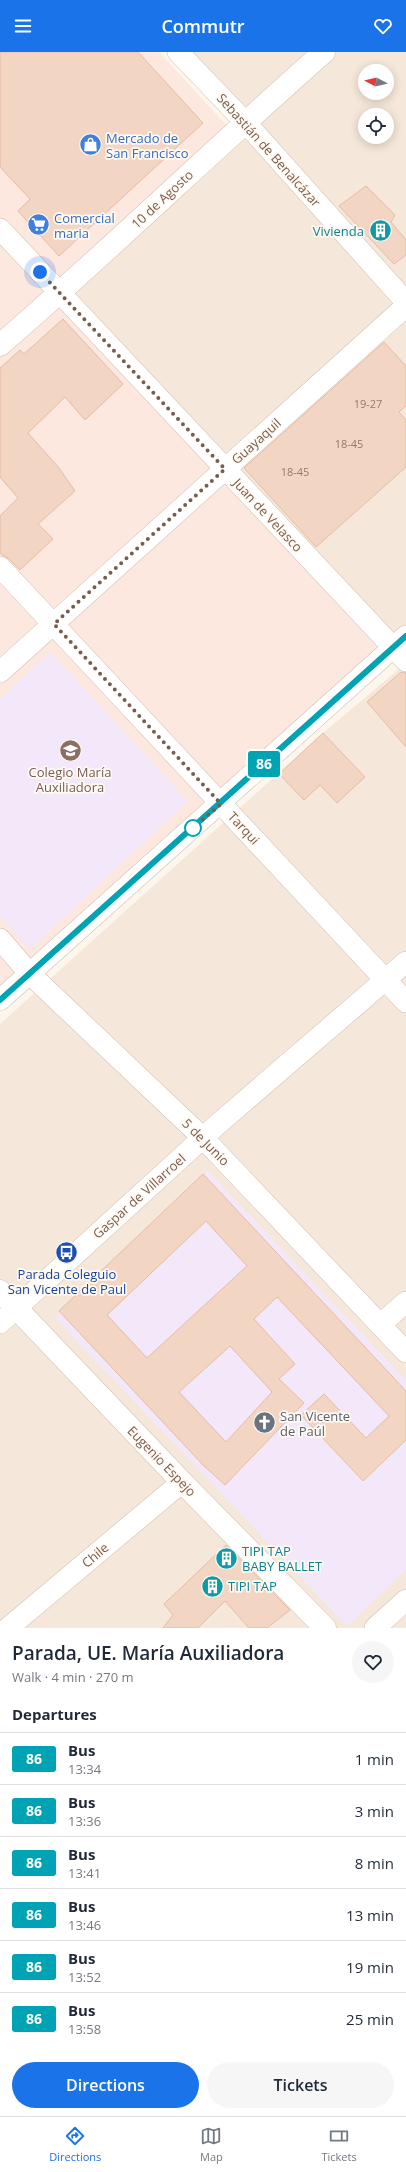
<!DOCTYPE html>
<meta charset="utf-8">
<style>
:root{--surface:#fff;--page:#f6f6f7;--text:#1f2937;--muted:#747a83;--line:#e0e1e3;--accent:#1a73e8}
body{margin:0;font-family:"Open Sans",sans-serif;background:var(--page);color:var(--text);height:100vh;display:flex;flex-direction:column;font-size:15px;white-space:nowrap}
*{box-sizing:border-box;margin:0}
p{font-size:13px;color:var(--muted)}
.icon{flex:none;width:22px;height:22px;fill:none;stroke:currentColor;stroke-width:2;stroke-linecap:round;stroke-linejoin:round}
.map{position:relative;height:1576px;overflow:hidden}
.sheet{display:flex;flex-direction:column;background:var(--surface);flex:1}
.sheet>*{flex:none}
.badge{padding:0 8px;border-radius:3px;font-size:14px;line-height:26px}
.needle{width:26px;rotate:277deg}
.fabs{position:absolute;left:358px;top:12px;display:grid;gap:8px}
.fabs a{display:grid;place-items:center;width:36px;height:36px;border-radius:50%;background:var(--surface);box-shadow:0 2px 10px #0003;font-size:20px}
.you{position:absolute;width:20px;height:20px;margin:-10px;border:3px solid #fff;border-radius:50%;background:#1a73e8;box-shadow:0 0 0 6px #1a73e833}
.map>.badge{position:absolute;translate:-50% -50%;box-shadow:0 0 0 2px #fff}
h2{padding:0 12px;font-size:15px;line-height:36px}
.round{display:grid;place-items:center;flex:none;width:42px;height:42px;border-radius:21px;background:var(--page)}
.overview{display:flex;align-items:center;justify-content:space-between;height:68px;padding:0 12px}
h1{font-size:19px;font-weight:600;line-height:30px}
.action{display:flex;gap:8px;margin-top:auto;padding:8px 12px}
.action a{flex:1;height:46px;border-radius:24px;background:var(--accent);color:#fff;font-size:16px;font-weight:600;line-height:46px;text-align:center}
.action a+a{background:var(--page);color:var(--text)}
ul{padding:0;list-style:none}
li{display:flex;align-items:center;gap:12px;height:52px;padding:0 12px;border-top:1px solid var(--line)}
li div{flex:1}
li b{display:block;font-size:15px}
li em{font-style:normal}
li .badge{min-width:44px;font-weight:700;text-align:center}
header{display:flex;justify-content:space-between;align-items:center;height:52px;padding:0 12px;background:var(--accent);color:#fff;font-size:18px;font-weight:600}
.dock{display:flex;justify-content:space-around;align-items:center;height:56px;border-top:1px solid var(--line);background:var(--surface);font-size:11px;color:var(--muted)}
.dock a{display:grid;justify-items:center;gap:2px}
.dock .selected{color:var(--accent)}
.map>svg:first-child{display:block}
.residential{fill:#f5e8da;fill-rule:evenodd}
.commercial{fill:#fde8e0}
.education{fill:#f3e8fa}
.building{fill:#f3d5c3;stroke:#e6bba3;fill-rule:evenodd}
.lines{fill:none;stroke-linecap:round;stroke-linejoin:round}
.street-casing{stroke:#d1beb0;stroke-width:22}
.secondary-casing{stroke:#d6c0b0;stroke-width:23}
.street{stroke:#fff;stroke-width:21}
.secondary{stroke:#fff;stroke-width:22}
.line-casing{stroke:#fff;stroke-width:9}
.line{stroke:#00a3b4;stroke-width:6}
.walk{stroke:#7a5c4d;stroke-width:4;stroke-dasharray:0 7.2}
.stop-dot{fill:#fff;stroke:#00a3b4;stroke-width:2}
.labels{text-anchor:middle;stroke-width:3.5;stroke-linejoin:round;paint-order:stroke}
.number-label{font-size:11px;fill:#987a6a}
.shop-label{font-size:13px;fill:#366cbe;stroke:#fffaf3;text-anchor:start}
.street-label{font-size:13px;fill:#7a5c4d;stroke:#fffaf3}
.culture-label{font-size:13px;fill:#0d838f;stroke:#fffaf3;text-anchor:start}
.education-label{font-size:13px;fill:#785e54;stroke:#fffaf3}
.transit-label{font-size:13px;fill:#164399;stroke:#fffaf3}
.worship-label{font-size:13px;fill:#5b616d;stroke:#fffaf3;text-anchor:start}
</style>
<header><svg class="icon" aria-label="menu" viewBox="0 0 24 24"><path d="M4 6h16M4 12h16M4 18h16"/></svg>Commutr<svg class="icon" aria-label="heart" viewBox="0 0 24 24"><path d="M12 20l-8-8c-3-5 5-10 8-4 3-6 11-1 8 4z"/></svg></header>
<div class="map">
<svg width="406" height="1576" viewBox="0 0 406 1576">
<rect width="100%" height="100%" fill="#fdf6ec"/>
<g class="residential">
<path d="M193,0H406V597L74,240L258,71ZM365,19H387V41H365ZM365,63H387V85H365Z"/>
<path d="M406,611V1576H0V972L323,681Z"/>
</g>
<g class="commercial">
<path d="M0,0H159L227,74L60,231L0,166Z"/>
<path d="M0,189L384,601L0,937Z"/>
</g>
<g class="education">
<path d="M50,600L188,749L30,897L0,865V647Z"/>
<path d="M208,1119L406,1328V1518L347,1574L55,1266Z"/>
</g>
<g class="building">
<path d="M0,0H138L203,71L59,204L18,159L30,147L0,115Z"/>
<path d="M366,134L395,163L391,170L406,188V203L394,212L339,154Z"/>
<path d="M63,267L123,332L85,368L65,345L28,381L59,416L75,439L38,472L53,487L20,518L9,507L0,501V464L18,446L0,425V316L20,298L24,302Z"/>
<path d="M384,290L406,314V354L399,360L406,368V415L316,495L244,416Z"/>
<path d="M401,620L406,621V695L367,650Z"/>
<path d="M323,681L365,725L337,751L320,733L304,748L279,722Z"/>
<path d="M203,1122L406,1339V1388L363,1429L301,1363L324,1342L366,1386L389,1364L277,1245L254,1267L295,1312L279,1327L304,1351L225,1433L203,1413L59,1259ZM206,1169L247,1214L147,1306L107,1263ZM230,1294L272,1340L226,1390L179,1340Z"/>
<path d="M226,1493L290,1558L267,1576H249L225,1549L198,1576H163L173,1563L164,1552Z"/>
</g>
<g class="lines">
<defs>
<g id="street">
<path d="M178,0L245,70L406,250"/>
<path d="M0,177L406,609"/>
<path d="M0,515L406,950"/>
<path d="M0,620L406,254"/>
<path d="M0,887L30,922L203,1086L406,1300"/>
<path d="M0,948L406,584"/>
<path d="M0,1271L218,1072L406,910"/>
<path d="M381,1272L406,1250"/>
<path d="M8,1576L182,1430"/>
<path d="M375,1576L406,1548"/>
</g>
<g id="secondary">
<path d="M0,293C110,198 215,96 324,0"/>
<path d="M0,1239L182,1430L325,1576"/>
</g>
</defs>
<use href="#street" class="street-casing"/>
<use href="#secondary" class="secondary-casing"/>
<use href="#street" class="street"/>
<use href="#secondary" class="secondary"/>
</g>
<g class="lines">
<defs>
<path id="line" d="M0,948L406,584"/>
</defs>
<use href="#line" class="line-casing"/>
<use href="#line" class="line"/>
<path class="walk" d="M40,220L225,417L54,572L221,752L193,776"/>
</g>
<defs>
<symbol id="shop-disc" viewBox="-11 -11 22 22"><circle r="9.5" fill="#3f7fe0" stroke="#fffaf3"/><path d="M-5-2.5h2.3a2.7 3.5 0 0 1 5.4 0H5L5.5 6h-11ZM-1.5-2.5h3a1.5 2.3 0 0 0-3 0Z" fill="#fff"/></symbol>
<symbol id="supermarket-disc" viewBox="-11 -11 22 22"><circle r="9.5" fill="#3f7fe0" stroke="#fffaf3"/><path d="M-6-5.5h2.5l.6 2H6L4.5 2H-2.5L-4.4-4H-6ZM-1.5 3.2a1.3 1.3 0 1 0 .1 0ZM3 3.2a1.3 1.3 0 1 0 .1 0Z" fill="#fff"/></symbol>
<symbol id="building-disc" viewBox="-11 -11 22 22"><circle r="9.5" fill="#0f9aa8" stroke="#fffaf3"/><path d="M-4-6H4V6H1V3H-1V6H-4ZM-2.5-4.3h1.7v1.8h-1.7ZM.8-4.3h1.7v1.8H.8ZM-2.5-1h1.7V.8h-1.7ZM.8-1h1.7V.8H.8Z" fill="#fff"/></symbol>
<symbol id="university-disc" viewBox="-11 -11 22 22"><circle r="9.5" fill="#8d6e63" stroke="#fffaf3"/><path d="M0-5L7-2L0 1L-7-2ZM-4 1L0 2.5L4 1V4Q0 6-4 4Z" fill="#fff"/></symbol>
<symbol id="bus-disc" viewBox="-11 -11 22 22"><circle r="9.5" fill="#1a4fb4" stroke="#fffaf3"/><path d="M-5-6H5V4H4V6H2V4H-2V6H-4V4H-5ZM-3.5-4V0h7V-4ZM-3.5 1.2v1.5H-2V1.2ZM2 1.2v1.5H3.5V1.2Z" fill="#fff"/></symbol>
<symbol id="church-disc" viewBox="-11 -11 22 22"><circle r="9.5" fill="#6b7280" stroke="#fffaf3"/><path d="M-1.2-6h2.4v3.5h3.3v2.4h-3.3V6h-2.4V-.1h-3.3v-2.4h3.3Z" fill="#fff"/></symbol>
</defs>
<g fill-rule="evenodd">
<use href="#shop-disc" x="78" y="80" width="25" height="25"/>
<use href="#supermarket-disc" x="26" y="160" width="25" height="25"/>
<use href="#building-disc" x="368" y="166" width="25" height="25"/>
<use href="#university-disc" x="58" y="686" width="25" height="25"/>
<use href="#bus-disc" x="54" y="1188" width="25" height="25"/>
<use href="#church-disc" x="252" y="1358" width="25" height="25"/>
<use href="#building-disc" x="214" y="1494" width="25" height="25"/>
<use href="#building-disc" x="200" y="1522" width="25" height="25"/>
</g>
<circle class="stop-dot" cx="193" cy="776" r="8"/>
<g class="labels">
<g class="number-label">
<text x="368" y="356">19-27</text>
<text x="349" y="396">18-45</text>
<text x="295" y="424">18-45</text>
</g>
<g class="shop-label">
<text x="106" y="91">Mercado de<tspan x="106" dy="15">San Francisco</tspan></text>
<text x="54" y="171">Comercial<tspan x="54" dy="15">maria</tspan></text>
</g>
<g class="street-label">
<text transform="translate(269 98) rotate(48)" y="5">Sebastián de Benalcázar</text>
<text transform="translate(162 147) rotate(-43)" y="5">10 de Agosto</text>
<text transform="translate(256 389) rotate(-42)" y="5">Guayaquil</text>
<text transform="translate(268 463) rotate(47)" y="5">Juan de Velasco</text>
<text transform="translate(244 776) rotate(47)" y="5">Tarqui</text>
<text transform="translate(206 1090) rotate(45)" y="5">5 de Junio</text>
<text transform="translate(139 1144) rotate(-42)" y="5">Gaspar de Villarroel</text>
<text transform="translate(162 1409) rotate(46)" y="5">Eugenio Espejo</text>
<text transform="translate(95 1503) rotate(-40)" y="5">Chile</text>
</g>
<g class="culture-label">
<text x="364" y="184" text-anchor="end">Vivienda</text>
<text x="242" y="1504">TIPI TAP<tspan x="242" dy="15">BABY BALLET</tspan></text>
<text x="228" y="1539">TIPI TAP</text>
</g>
<g class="education-label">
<text x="70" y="725">Colegio María<tspan x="70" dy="15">Auxiliadora</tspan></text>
</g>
<g class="transit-label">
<text x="67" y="1227">Parada Coleguio<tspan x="67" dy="15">San Vicente de Paul</tspan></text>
</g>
<g class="worship-label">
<text x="280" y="1369">San Vicente<tspan x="280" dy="15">de Paúl</tspan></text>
</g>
</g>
</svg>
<div class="fabs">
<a><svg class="needle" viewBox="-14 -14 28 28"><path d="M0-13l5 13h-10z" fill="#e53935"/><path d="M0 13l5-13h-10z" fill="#747a83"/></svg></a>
<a><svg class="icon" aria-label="locate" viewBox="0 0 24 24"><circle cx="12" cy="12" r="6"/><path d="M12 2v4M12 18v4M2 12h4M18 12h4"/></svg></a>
</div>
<div class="you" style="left:40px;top:220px"></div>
<b class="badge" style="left:264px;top:712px;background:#00a3b4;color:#fff">86</b>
</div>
<section class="sheet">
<div class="overview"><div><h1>Parada, UE. María Auxiliadora</h1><p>Walk · 4 min · 270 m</p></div><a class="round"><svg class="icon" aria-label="heart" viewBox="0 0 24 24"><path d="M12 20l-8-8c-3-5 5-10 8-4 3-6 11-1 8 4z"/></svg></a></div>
<h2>Departures</h2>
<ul>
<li><span class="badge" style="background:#00a3b4;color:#fff">86</span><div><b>Bus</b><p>13:34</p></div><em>1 min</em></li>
<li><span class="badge" style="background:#00a3b4;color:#fff">86</span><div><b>Bus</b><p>13:36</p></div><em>3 min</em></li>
<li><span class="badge" style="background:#00a3b4;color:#fff">86</span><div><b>Bus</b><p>13:41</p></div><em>8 min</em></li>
<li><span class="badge" style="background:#00a3b4;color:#fff">86</span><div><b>Bus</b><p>13:46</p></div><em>13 min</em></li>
<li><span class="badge" style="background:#00a3b4;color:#fff">86</span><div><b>Bus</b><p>13:52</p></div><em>19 min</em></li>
<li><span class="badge" style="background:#00a3b4;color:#fff">86</span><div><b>Bus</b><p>13:58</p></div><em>25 min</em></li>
</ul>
<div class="action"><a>Directions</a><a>Tickets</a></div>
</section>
<nav class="dock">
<a class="selected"><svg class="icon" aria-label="directions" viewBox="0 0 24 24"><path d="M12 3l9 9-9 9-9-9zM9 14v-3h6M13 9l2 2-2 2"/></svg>Directions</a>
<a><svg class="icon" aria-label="map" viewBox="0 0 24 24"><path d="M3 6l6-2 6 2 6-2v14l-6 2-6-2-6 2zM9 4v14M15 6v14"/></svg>Map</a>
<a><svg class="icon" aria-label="tickets" viewBox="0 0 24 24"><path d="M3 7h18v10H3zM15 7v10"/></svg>Tickets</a>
</nav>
